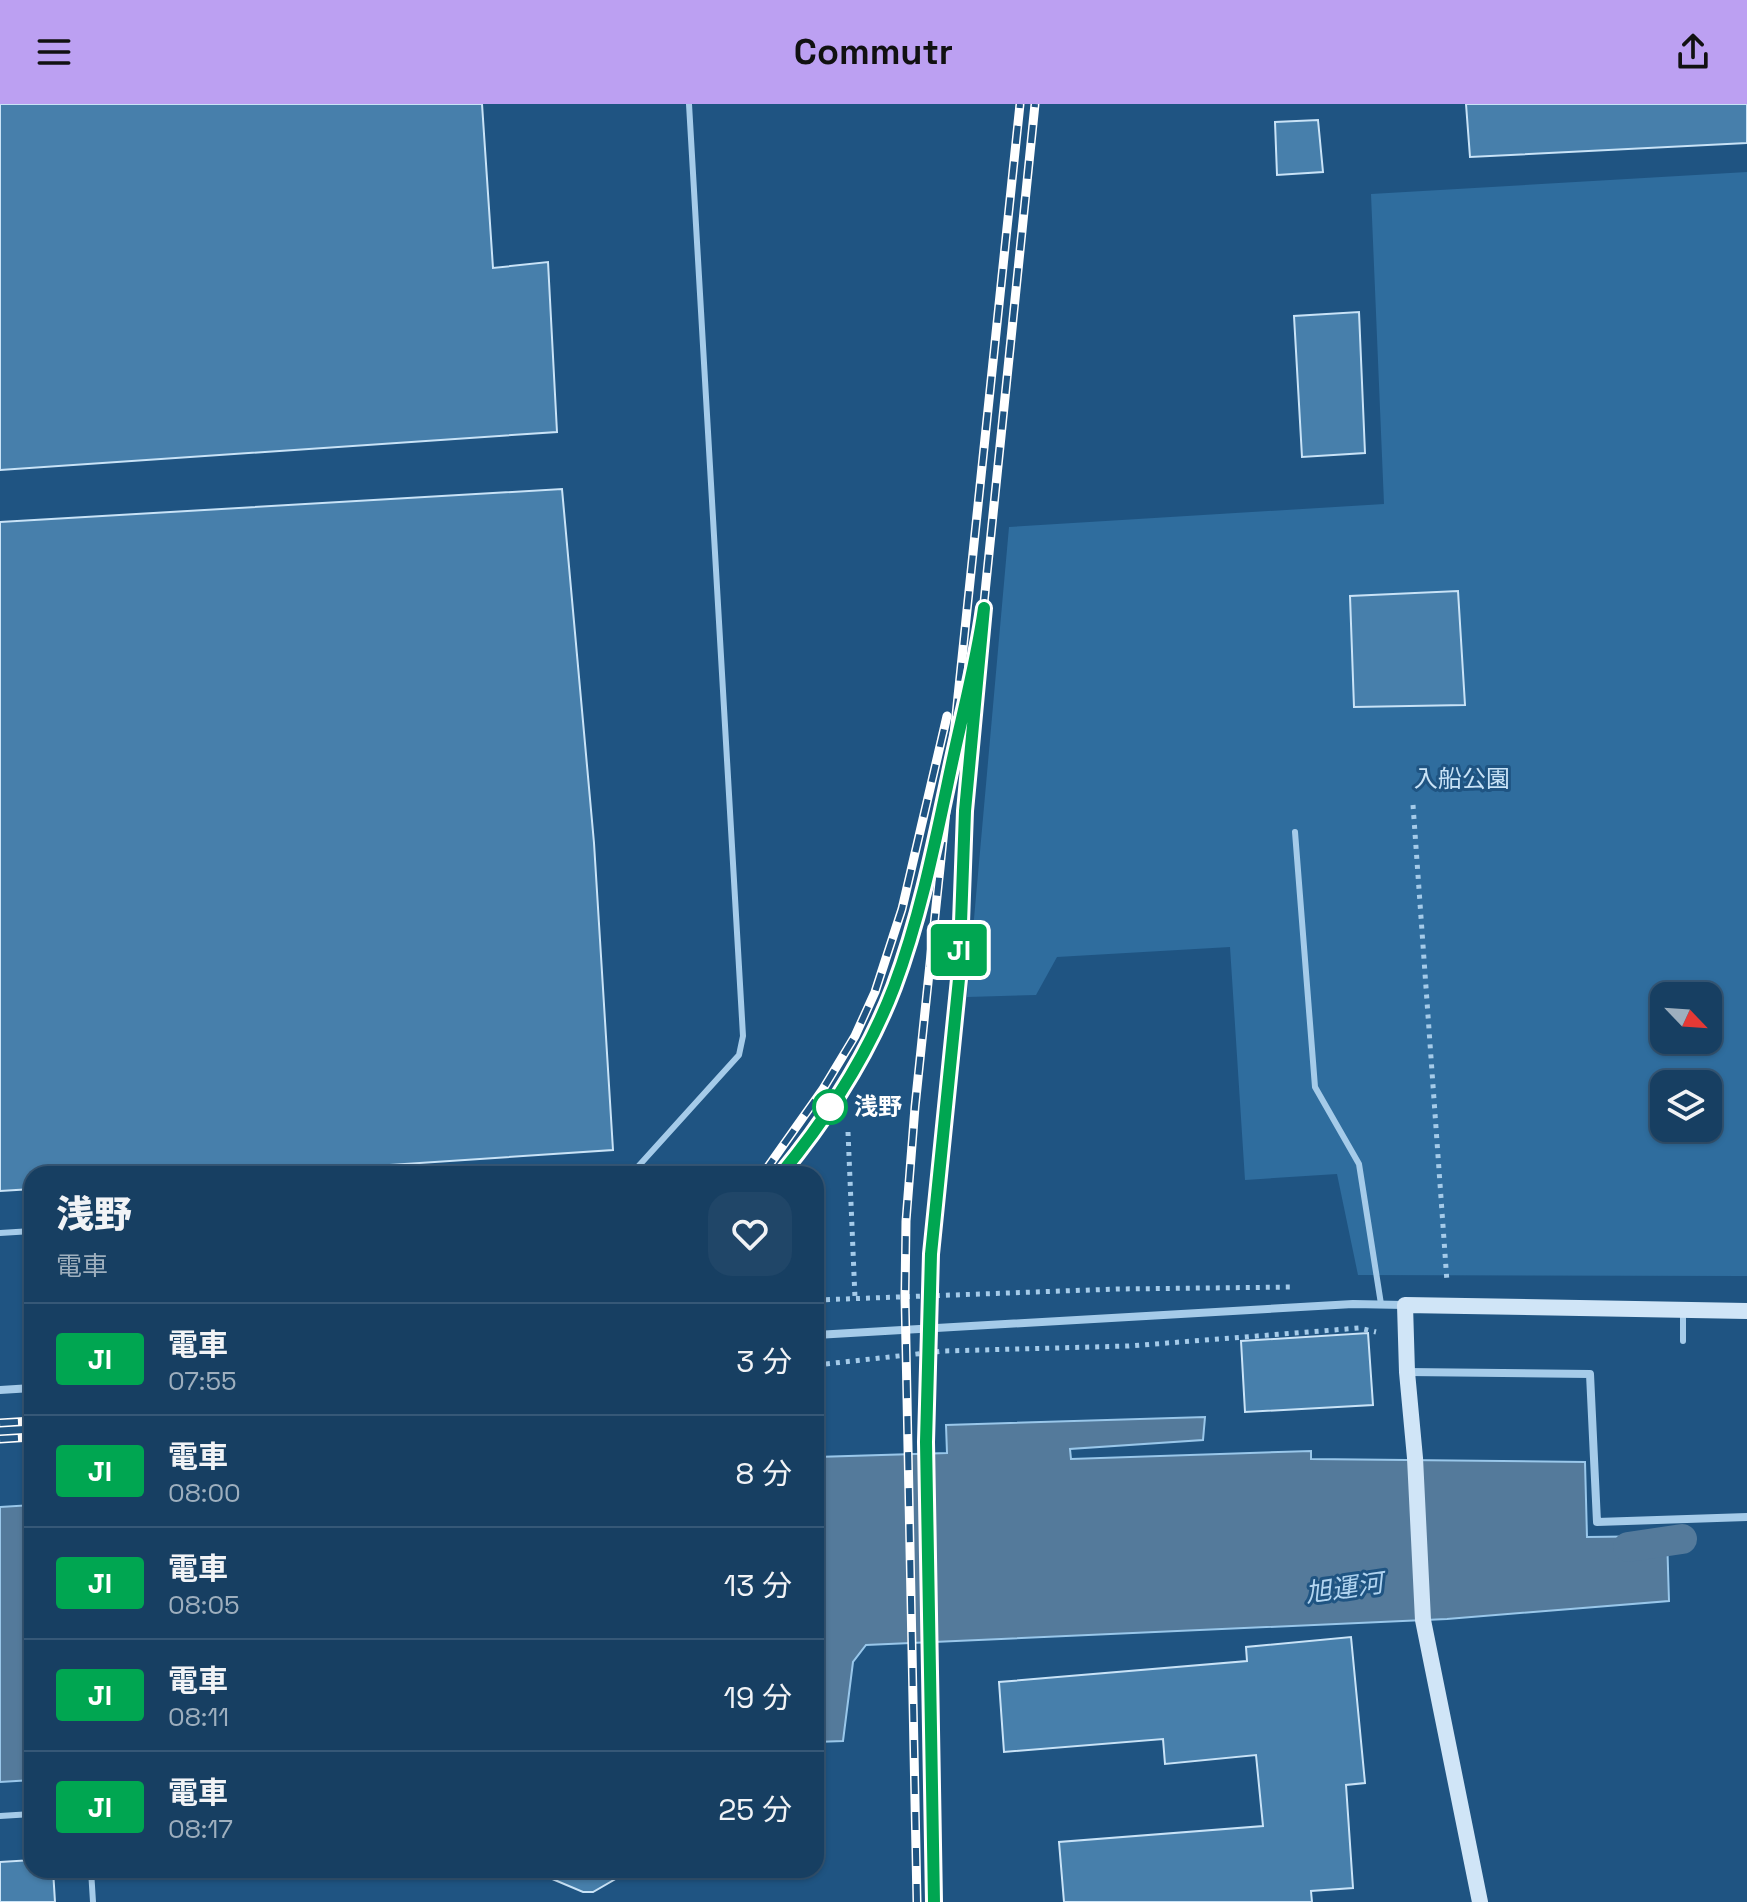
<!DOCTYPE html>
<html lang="ja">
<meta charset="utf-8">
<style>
:root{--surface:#173f62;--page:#204668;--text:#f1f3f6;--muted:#9eafbe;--line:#365877;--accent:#bca0f2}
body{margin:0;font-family:"Space Grotesk","Noto Sans JP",sans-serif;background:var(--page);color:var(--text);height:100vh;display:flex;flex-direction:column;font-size:30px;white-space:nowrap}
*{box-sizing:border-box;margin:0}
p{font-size:26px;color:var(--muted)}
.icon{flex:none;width:44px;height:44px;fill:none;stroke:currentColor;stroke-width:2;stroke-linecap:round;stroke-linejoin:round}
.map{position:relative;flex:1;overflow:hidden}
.sheet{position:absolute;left:24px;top:1062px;width:800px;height:712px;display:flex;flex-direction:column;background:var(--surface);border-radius:24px;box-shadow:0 2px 6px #0004,0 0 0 2px var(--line)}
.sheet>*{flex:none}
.badge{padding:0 16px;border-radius:6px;font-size:28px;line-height:52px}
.needle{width:52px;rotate:115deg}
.buttons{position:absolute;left:1650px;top:878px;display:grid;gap:16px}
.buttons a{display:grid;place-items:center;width:72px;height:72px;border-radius:16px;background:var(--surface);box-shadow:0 2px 6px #0004,0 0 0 2px var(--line);font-size:40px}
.map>.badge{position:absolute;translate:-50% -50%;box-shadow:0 0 0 4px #fff}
.round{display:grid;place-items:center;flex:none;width:84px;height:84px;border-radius:24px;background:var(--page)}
.head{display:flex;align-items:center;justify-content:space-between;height:136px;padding:0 32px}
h1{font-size:38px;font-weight:800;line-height:60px}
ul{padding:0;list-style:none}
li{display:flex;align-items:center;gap:24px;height:112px;padding:0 32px;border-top:2px solid var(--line)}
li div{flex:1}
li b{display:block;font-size:30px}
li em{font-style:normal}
li .badge{min-width:88px;font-weight:700;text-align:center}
header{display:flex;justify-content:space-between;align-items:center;height:104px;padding:0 32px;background:var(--accent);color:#111;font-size:36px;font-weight:800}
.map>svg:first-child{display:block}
.green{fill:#2f6d9e;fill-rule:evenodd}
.water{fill:#547a9b;stroke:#99c7ea;stroke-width:2}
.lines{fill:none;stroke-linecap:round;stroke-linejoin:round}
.canal{stroke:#547a9b;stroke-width:30}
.building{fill:#477fab;stroke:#c9e3f7;stroke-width:2}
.path{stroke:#a5cbe9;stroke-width:5;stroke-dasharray:4 6;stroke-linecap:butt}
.lane{stroke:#a5cbe9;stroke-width:6}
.street{stroke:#a5cbe9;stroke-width:8}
.secondary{stroke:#d0e5f7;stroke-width:16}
.rail-casing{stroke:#fff;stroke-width:9}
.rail{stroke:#1f5482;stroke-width:6;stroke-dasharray:18;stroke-linecap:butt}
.line-casing{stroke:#fff;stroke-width:18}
.line{stroke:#00a651;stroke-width:12}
.stop-dot{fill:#fff;stroke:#00a651;stroke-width:4}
.labels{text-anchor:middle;stroke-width:6;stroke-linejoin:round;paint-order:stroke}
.park-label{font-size:24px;fill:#c9e3f7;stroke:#1f5482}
.stop-label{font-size:24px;font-weight:bold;fill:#fff;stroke:#1f5482;text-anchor:start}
.water-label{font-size:26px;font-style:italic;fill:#b1d4f0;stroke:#1f5482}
</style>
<header><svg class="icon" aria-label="menu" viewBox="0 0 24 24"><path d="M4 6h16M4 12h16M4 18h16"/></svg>Commutr<svg class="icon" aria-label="share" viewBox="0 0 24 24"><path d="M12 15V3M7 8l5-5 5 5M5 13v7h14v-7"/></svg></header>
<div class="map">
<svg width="1747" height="1798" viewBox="0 0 1747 1798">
<rect width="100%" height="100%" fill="#1f5482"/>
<path class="green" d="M1747,68V1172L1358,1171L1337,1070L1245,1076L1230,843L1057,853L1036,891L967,893L1009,423L1384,400L1371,90ZM1664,892H1708V936H1664ZM1664,980H1708V1024H1664Z"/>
<g class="water">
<path d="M1205,1313L1203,1336L1070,1345L1071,1355L1311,1347V1355L1585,1358L1587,1433L1667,1432L1669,1497L1447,1515L866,1541L853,1558L843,1637L816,1638V1353L947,1349L946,1321Z"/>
<path d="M32,1401V1676L0,1678V1403Z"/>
</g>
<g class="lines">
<path class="canal" d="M1628,1443L1682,1435"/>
</g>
<g class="building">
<path d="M0,0H482L493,164L548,158L557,328L0,366Z"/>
<path d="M1466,0H1747V39L1470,53Z"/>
<path d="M1318,16L1323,68L1277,71L1275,18Z"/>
<path d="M1359,208L1365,349L1302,353L1294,212Z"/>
<path d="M562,385L594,739L613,1046L254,1070H32V1085L0,1087V418Z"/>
<path d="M1458,487L1465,601L1354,603L1350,492Z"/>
<path d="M1368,1229L1373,1301L1245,1308L1241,1237Z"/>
<path d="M1351,1533L1365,1679L1346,1681L1353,1784L1311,1787L1312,1798H1064L1059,1738L1263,1722L1256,1651L1165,1660L1163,1635L1004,1648L999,1578L1247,1557L1246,1543Z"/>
<path d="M32,1756V1766H53L55,1798H0V1758Z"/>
<path d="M531,1766H631L593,1788H583Z"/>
</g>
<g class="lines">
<g class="path">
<path d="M1413,701L1447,1178"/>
<path d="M848,1028L855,1194"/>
<path d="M816,1196L1117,1185L1295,1183"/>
<path d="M816,1261L944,1247L1129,1242L1359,1224L1376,1228"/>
</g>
<g class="lane">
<path d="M1295,728L1315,983L1359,1060L1381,1200"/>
<path d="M628,1070L634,1067L739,951L743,932L689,0"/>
<path d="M0,1129L32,1127"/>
<path d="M1683,1209V1237"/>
<path d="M0,1712L32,1710"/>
<path d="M91,1766L93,1798"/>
</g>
<g class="street">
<path d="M816,1231L1353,1200L1404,1201"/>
<path d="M1407,1268L1590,1270L1597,1418L1747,1413"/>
<path d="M0,1286L32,1284"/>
</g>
<path class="secondary" d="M1480,1798L1423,1516L1415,1354L1407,1268L1405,1201L1747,1207"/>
<defs>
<g id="rail">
<path d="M763,1070L823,985L855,932L875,888L902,805L947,612"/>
<path d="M781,1070C827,1014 869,949 894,881C911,834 922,786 934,738"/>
<path d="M0,1319L32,1317"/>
<path d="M0,1335L32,1333"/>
<path d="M917,1798L905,1192L906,1117L915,1003L1020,0"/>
<path d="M934,1798L926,1338L931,1150L959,875L965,707L973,606L1035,0"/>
</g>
</defs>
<use href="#rail" class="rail-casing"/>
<use href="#rail" class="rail"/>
</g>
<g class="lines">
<defs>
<path id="line" d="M781,1070C827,1014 868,951 894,883C921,811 936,734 952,659C963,607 977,556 984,504L965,707L959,875L931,1150L926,1338L934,1798"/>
</defs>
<use href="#line" class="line-casing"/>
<use href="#line" class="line"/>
</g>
<circle class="stop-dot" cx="830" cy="1003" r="16"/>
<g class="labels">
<g class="park-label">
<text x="1462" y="683">入船公園</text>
</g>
<g class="stop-label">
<text x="854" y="1011">浅野</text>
</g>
<g class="water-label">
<text transform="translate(1344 1484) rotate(-8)" y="9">旭運河</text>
</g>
</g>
</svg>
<div class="buttons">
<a><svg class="needle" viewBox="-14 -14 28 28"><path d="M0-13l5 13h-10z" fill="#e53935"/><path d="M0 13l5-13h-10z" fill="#9eafbe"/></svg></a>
<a><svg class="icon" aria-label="layers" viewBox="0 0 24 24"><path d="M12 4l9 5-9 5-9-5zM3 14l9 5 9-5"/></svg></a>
</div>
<b class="badge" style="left:959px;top:846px;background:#00a651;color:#fff">JI</b>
<section class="sheet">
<div class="head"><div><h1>浅野</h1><p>電車</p></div><a class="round"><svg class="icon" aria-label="heart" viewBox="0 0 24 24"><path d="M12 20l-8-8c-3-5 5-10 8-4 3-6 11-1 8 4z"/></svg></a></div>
<ul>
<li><span class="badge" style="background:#00a651;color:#fff">JI</span><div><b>電車</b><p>07:55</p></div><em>3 分</em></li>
<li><span class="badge" style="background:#00a651;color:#fff">JI</span><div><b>電車</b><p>08:00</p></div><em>8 分</em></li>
<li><span class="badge" style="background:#00a651;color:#fff">JI</span><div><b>電車</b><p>08:05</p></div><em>13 分</em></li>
<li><span class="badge" style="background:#00a651;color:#fff">JI</span><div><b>電車</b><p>08:11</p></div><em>19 分</em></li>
<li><span class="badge" style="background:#00a651;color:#fff">JI</span><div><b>電車</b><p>08:17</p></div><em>25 分</em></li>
</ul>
</section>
</div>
